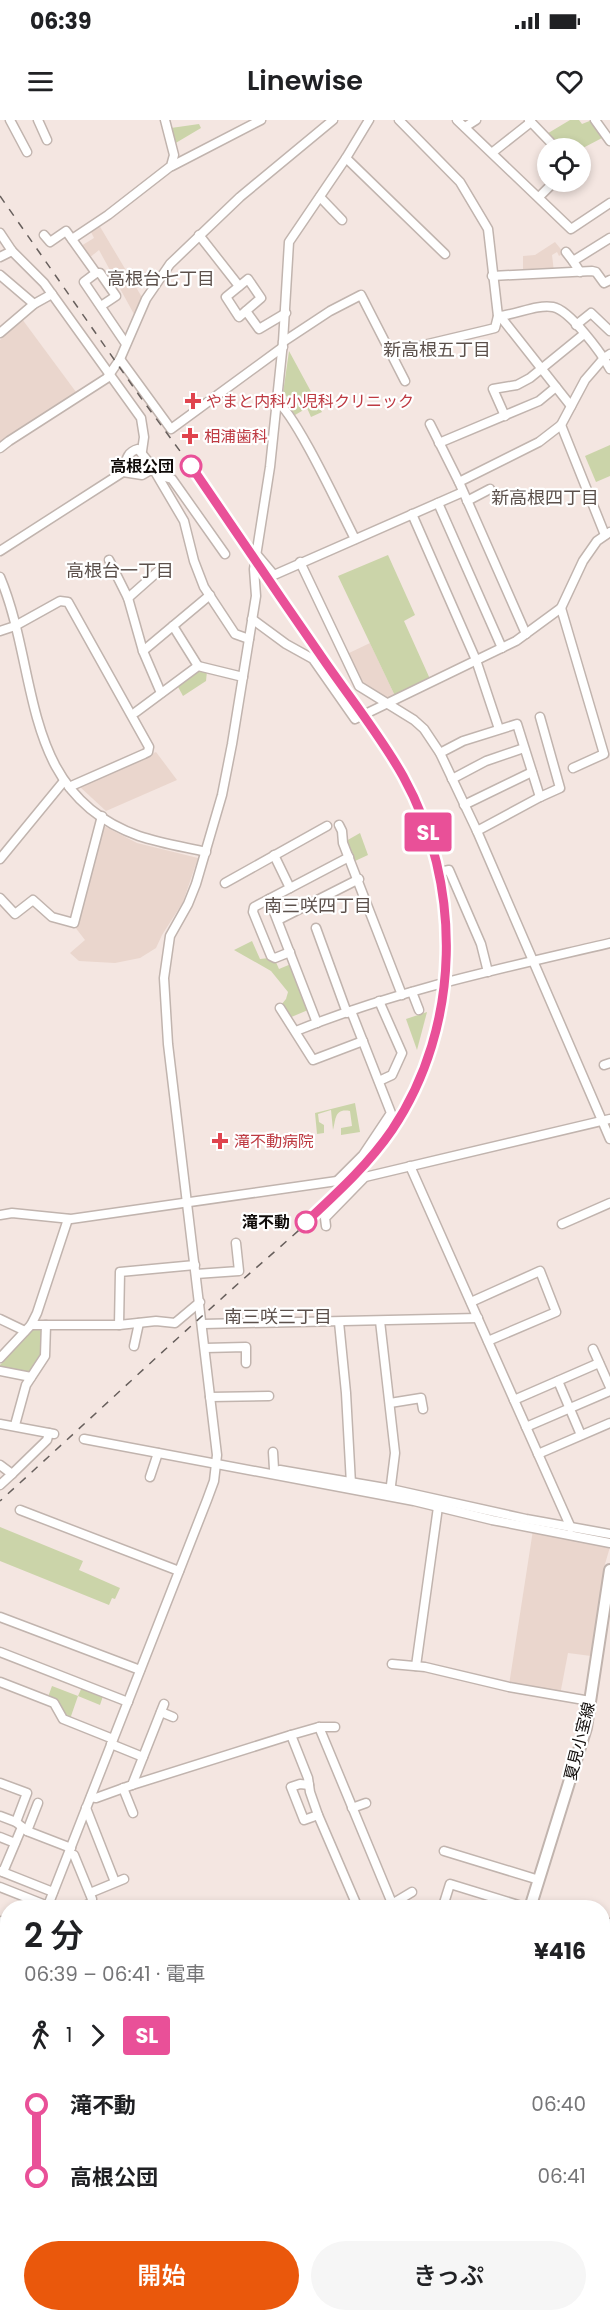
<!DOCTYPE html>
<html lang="ja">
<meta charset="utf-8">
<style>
:root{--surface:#fff;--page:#f6f6f6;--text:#202124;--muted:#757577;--accent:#ea580c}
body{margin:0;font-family:Poppins,"Noto Sans JP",sans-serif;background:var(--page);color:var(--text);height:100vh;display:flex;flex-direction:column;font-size:22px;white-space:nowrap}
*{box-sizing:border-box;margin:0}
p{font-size:20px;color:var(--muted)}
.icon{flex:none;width:33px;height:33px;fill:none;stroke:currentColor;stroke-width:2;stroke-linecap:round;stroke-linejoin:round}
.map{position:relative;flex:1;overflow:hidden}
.details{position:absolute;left:0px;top:1780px;width:610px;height:422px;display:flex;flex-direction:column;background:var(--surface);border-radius:24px 24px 0 0;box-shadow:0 3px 9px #0003}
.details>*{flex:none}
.badge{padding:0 12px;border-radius:4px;font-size:21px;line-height:39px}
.fabs{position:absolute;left:537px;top:18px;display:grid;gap:12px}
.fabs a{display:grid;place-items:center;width:54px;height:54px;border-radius:50%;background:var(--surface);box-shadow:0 3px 9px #0003;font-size:30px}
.map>.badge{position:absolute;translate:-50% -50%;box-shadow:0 0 0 3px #fff}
.legs{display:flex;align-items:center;gap:9px;height:66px;padding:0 24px;font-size:20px}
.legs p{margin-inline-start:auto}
.head{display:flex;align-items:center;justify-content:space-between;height:102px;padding:0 24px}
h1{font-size:33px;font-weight:600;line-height:45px}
.button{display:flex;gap:12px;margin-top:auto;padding:12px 24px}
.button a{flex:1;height:69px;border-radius:36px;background:var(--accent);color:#fff;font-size:24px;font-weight:600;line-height:69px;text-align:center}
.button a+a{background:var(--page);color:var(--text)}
ul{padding:0 24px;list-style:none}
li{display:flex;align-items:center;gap:21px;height:72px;font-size:22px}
li i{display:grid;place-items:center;width:9px;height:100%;margin:0 8px;background:currentColor}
li i::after{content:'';width:15px;height:15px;margin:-8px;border:4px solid;border-radius:50%;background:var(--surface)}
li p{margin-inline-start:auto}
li:first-child i{background:linear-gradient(#0000 50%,currentColor 0)}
li:last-child i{background:linear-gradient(currentColor 50%,#0000 0)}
.status{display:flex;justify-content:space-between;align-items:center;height:42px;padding:0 30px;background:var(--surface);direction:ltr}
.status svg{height:16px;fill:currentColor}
header{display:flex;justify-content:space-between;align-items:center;height:78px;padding:0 24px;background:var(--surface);font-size:27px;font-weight:600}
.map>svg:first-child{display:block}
.built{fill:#ead6cd}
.green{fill:#cbd4a9}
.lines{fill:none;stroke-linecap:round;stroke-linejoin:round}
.river{stroke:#5bb7d4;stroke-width:10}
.minor-casing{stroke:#c1b4ae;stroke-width:11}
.major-casing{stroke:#c1b4ae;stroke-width:14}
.minor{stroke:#fff;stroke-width:8}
.major{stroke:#fff;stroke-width:10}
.rail{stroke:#675f5c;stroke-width:1.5;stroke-dasharray:8 8;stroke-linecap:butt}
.line-1-casing{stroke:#fff;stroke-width:14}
.line-1{stroke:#e95098;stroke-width:9}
.health-dot{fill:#e0444e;stroke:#fff;stroke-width:2}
.stop-1-dot{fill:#fff;stroke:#e95098;stroke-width:3}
.labels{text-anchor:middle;stroke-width:4.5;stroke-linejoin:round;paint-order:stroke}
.health-label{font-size:16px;fill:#be3a42;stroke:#fff;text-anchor:start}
.stop-label{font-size:16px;font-weight:bold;fill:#0f0b09;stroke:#fff;text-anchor:end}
.street-label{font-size:16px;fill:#0f0b09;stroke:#fff}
.neighbourhood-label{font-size:18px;fill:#5c514c;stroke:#fff}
</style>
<div class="status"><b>06:39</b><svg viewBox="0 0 49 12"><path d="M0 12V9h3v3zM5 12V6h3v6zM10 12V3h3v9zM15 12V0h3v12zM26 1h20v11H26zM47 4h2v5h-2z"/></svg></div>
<header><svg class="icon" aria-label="menu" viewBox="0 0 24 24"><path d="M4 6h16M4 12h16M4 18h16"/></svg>Linewise<svg class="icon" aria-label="heart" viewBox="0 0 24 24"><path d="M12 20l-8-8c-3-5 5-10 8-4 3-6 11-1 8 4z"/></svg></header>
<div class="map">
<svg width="610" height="2201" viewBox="0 0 610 2201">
<rect width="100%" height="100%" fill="#f4e6e1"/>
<g class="built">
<path d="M99,105L143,179L135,196L99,130L89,138L81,126L94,118L90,110Z"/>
<path d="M555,122L564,133L559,136L557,132L552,135L554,152L523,153V136L535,135Z"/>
<path d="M22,199L76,272L0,322V220Z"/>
<path d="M370,523L396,578L386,579L361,565L347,534Z"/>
<path d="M156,632L177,660L106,691L79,666Z"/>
<path d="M102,705L137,723L198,738L183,782L162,815L156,828L140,838L115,843L79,841L70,833L85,820L75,807Z"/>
<path d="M533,1410L606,1424L610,1427L605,1444L591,1536L568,1533L560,1575L509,1565Z"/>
</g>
<g class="green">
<path d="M570,0H579L582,4L592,0L602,18L581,29L558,28L545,15Z"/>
<path d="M199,4L201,8L174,24L171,8Z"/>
<path d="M289,231L322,292L311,297L307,288L295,295L285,281L287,277L283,273Z"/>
<path d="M610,325V356L596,362L585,336Z"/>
<path d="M388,435L415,495L404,501L430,559L396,578L338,456Z"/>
<path d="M199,549L207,551L206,561L183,576L177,565Z"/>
<path d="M360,713L368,735L355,741L346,721Z"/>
<path d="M252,821L260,839L269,838L275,840L279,849L291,844L308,890L289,898L281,885L286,879L288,872L271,851L234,830Z"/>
<path d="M427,892L417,930L406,899Z"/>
<path d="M355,983L360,1012L341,1015V1008L352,1006L350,991C334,988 336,1000 333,1010L331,990L318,994L319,1002L324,1005V1013L317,1014L315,993Z"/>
<path d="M33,1208L42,1209L43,1235L31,1255L0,1249V1245Z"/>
<path d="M0,1407L83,1441L79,1450L120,1468L115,1479L112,1478L109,1485L0,1441Z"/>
<path d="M52,1566L78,1576L82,1567L103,1576L100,1585L78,1576L70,1599L65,1597L48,1577Z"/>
<path d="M603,1885L610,1886V1935L603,1929Z"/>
</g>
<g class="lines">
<path class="river" d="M603,1956L610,1963"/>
<defs>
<g id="minor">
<path d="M10,0L27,32"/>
<path d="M38,0L47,20"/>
<path d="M457,0L571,109L610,83"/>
<path d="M529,0L556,28"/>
<path d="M595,0L610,21"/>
<path d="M465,7L476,0"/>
<path d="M493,32L531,2"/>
<path d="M346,38L445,134"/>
<path d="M172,46L261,0"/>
<path d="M320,77L342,100"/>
<path d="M539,77L554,62"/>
<path d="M0,113L12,131L44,163L141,298L144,317L142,331"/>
<path d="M44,115L50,122L66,111L96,153L84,162L126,224"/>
<path d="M199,115L239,166"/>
<path d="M72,119L108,95L171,46L174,35L165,0"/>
<path d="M566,132L573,141"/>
<path d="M0,137L12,131"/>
<path d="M580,152L573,141L610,118"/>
<path d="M96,153H100L116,176L101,186"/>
<path d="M0,155L34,184"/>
<path d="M492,156L592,151L596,152L604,163L610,160"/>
<path d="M248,159L261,178L239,197L226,177Z"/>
<path d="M246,191L259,209L286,193"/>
<path d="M498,196C516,195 536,184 553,187C570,190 602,234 610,249"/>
<path d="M500,196L571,286"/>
<path d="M576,205L591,193L610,211"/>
<path d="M0,213L34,184L52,174"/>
<path d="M283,222L330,191L361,175L405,261"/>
<path d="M390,233L487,210L495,208L498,196L488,109L460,62L399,0"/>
<path d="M120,239L171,309L283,227"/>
<path d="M276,281C295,292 342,394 355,419"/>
<path d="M505,296L493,269L517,265L530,258L584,214"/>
<path d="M430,304L459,362L526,514"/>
<path d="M561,305L605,415"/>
<path d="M439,323L539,281L556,267"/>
<path d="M0,328L9,321L107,258L120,239L146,179L170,144L240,77L333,0"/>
<path d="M151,345L184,401L194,441L204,467L235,514L249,519"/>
<path d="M158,355L172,359L225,434"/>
<path d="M459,362L539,322L561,305L585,260L604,238L610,234"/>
<path d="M467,381L490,369"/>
<path d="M438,383L502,528"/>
<path d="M412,394L476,540L499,609"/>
<path d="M0,431L123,352C126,342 126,332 138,329L151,345L149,351L142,355L123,352"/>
<path d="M258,436L274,455L463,372"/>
<path d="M109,440L128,478L143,531L161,573"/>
<path d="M300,442L359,566L414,600L424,609L440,633L477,711L610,1019"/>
<path d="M0,457C40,552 19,674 139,716C160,723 184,727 206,732"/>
<path d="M128,478L163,447"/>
<path d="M561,488L604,634L573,648"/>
<path d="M252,499L286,524L313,539L355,599L516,521L561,488L583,441L597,421L610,412"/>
<path d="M173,506L198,546"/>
<path d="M0,511L15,506L60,481L68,482L149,627L148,632L144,634L69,667"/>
<path d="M143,531L210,475"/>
<path d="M136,592L198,546L243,557"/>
<path d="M440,633L463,621L517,604L540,677"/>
<path d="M452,659L486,641L524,628"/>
<path d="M464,685L532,652"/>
<path d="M339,705L342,711L343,723L402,875"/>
<path d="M477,711L540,677L560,668L540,597"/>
<path d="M274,735L290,768"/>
<path d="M0,739L64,661"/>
<path d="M444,751L449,750L481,824L488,852"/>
<path d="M225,763L327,706"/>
<path d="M0,778L15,794L33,780L52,797L74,803L102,696"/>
<path d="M269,779L317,903"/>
<path d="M278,800L359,759"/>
<path d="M316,808L347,893"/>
<path d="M290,832L275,838L271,836L253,792L254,787L349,737"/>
<path d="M412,872L419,890"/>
<path d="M280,888L313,940L363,921"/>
<path d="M296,911C397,870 504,848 610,823"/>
<path d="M604,945L610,943"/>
<path d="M379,961L392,955L402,933L379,881"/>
<path d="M410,1046L571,1408"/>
<path d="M338,1060L363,1035L391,993L351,891"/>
<path d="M0,1095L12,1093L71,1099L365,1057L610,999"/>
<path d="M562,1104L610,1083"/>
<path d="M326,1106L325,1098L365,1057"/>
<path d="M196,1154L239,1151L236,1123"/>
<path d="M471,1182L540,1151L556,1192L488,1221"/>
<path d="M0,1199L25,1211"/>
<path d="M380,1201L395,1333L390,1373"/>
<path d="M339,1202L346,1273L351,1364"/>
<path d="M203,1204L478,1198"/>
<path d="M31,1205H119L156,1201L175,1203L200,1182"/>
<path d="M119,1205L120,1152L195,1145"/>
<path d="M134,1226L139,1203"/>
<path d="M205,1228L246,1227V1243"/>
<path d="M593,1229L610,1267"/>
<path d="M0,1238L31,1205L37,1193L68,1099"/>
<path d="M0,1251L31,1257"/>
<path d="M558,1261L581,1315"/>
<path d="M210,1277L269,1276"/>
<path d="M514,1280L599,1243"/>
<path d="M390,1283L421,1278L423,1289"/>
<path d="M0,1304L54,1314"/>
<path d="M15,1305L26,1265L45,1236L46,1205"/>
<path d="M526,1307L610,1271"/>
<path d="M84,1319L414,1381L492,1400L610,1423"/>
<path d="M273,1332L274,1349"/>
<path d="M538,1334L610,1303"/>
<path d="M0,1345L12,1354L0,1365"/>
<path d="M280,1350L391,1369L526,1399L610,1414"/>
<path d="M12,1354L47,1320L49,1313"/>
<path d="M150,1357L158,1333"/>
<path d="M20,1390L179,1451"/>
<path d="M0,1497L140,1550"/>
<path d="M0,1532L128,1582"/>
<path d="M392,1544L425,1547L509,1567L590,1581"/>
<path d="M416,1546L438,1387"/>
<path d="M0,1562L54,1583L63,1599L113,1619"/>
<path d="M161,1592L173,1597"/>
<path d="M319,1607L394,1788"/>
<path d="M335,1607H319L291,1615L308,1658L310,1672L318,1695L358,1788"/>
<path d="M111,1624L143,1637"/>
<path d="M0,1663L27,1673L16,1702L27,1711L71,1728"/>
<path d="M132,1665L291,1615"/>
<path d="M309,1665L300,1664L291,1667L304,1700L318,1695"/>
<path d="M123,1668L133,1693"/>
<path d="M91,1677L96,1678L132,1665L164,1584"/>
<path d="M86,1688L115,1762"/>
<path d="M352,1688L366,1683"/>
<path d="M0,1696L16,1702"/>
<path d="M27,1711L38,1683"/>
<path d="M0,1717L15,1723"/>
<path d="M444,1731L539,1760"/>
<path d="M69,1733L74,1735L92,1779V1782L81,1788"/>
<path d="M0,1751L53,1772"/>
<path d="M3,1752L22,1707"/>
<path d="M0,1767L48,1786"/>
<path d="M90,1773L124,1759"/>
<path d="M392,1784L412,1772"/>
<path d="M47,1788L207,1380L214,1361L217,1335L168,924L164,858L170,816L188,784L196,764L222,675L232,624L256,476L254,449L270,347L283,222L289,122L346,38L369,0"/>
<path d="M447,1788L444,1783L450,1764L528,1788"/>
<path d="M0,1801L8,1804"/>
<path d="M603,1805L610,1803"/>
<path d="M0,1908L8,1889"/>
<path d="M603,2035L610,1999"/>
<path d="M603,2050L610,2051"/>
<path d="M603,2192L610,2194"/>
<path d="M280,2194L295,2201"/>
<path d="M338,2194L340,2201"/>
<path d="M476,2194L484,2201"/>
<path d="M503,2194L511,2201"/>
<path d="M100,2201L102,2194"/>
<path d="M131,2201L133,2194"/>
<path d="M199,2201L200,2199L203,2201"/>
<path d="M263,2201L265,2194"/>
<path d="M359,2201L380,2194"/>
<path d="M430,2201L432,2198L436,2201"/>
<path d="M570,2201L572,2194"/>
</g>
<g id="major">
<path d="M530,1788L586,1608L610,1450"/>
<path d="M0,1995L8,1993"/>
</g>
</defs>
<use href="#minor" class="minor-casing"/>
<use href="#major" class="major-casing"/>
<use href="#minor" class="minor"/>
<use href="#major" class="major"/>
<path class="rail" d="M0,76L141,278L191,346L404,657C413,677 424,698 431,720C466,827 442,952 370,1039C326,1091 270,1134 220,1180C146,1246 74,1314 0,1381"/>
</g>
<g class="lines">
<defs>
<path id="line-1" d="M191,346C234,409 276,471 319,533C346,573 380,615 403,656C463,764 462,906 392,1010C368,1045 337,1073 306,1102"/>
</defs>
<use href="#line-1" class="line-1-casing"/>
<use href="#line-1" class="line-1"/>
</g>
<g class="health-dot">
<path d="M190 272h6v6h6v6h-6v6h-6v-6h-6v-6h6z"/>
<path d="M187 307h6v6h6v6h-6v6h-6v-6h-6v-6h6z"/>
<path d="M217 1012h6v6h6v6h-6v6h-6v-6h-6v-6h6z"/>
</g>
<g class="stop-1-dot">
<circle cx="191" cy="346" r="10"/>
<circle cx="306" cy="1102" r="10"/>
</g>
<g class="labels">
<g class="health-label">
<text x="206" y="287">やまと内科小児科クリニック</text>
<text x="204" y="322">相浦歯科</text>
<text x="234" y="1027">滝不動病院</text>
</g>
<g class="stop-label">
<text x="174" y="352">高根公団</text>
<text x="290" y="1108">滝不動</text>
</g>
<g class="street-label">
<text transform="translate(579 1621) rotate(-76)" y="6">夏見小室線</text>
</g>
<g class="neighbourhood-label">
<text x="161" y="165">高根台七丁目</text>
<text x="437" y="236">新高根五丁目</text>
<text x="545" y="384">新高根四丁目</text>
<text x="120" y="457">高根台一丁目</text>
<text x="318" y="792">南三咲四丁目</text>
<text x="278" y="1203">南三咲三丁目</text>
</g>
</g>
</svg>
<div class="fabs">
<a><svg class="icon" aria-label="locate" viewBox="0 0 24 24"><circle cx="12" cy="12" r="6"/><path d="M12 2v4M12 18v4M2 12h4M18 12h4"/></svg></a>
</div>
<b class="badge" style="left:428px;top:712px;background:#e95098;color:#fff">SL</b>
<section class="details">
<div class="head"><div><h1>2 分</h1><p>06:39 – 06:41 · 電車</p></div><b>¥416</b></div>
<div class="legs"><svg class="icon" aria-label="walk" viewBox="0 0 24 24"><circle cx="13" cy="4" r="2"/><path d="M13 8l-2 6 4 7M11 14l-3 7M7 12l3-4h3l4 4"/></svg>1<svg class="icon" aria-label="forward" viewBox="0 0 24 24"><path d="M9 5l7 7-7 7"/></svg><b class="badge" style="background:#e95098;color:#fff">SL</b></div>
<ul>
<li><i style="color:#e95098"></i><b>滝不動</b><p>06:40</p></li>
<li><i style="color:#e95098"></i><b>高根公団</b><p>06:41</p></li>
</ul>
<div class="button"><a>開始</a><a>きっぷ</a></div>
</section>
</div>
